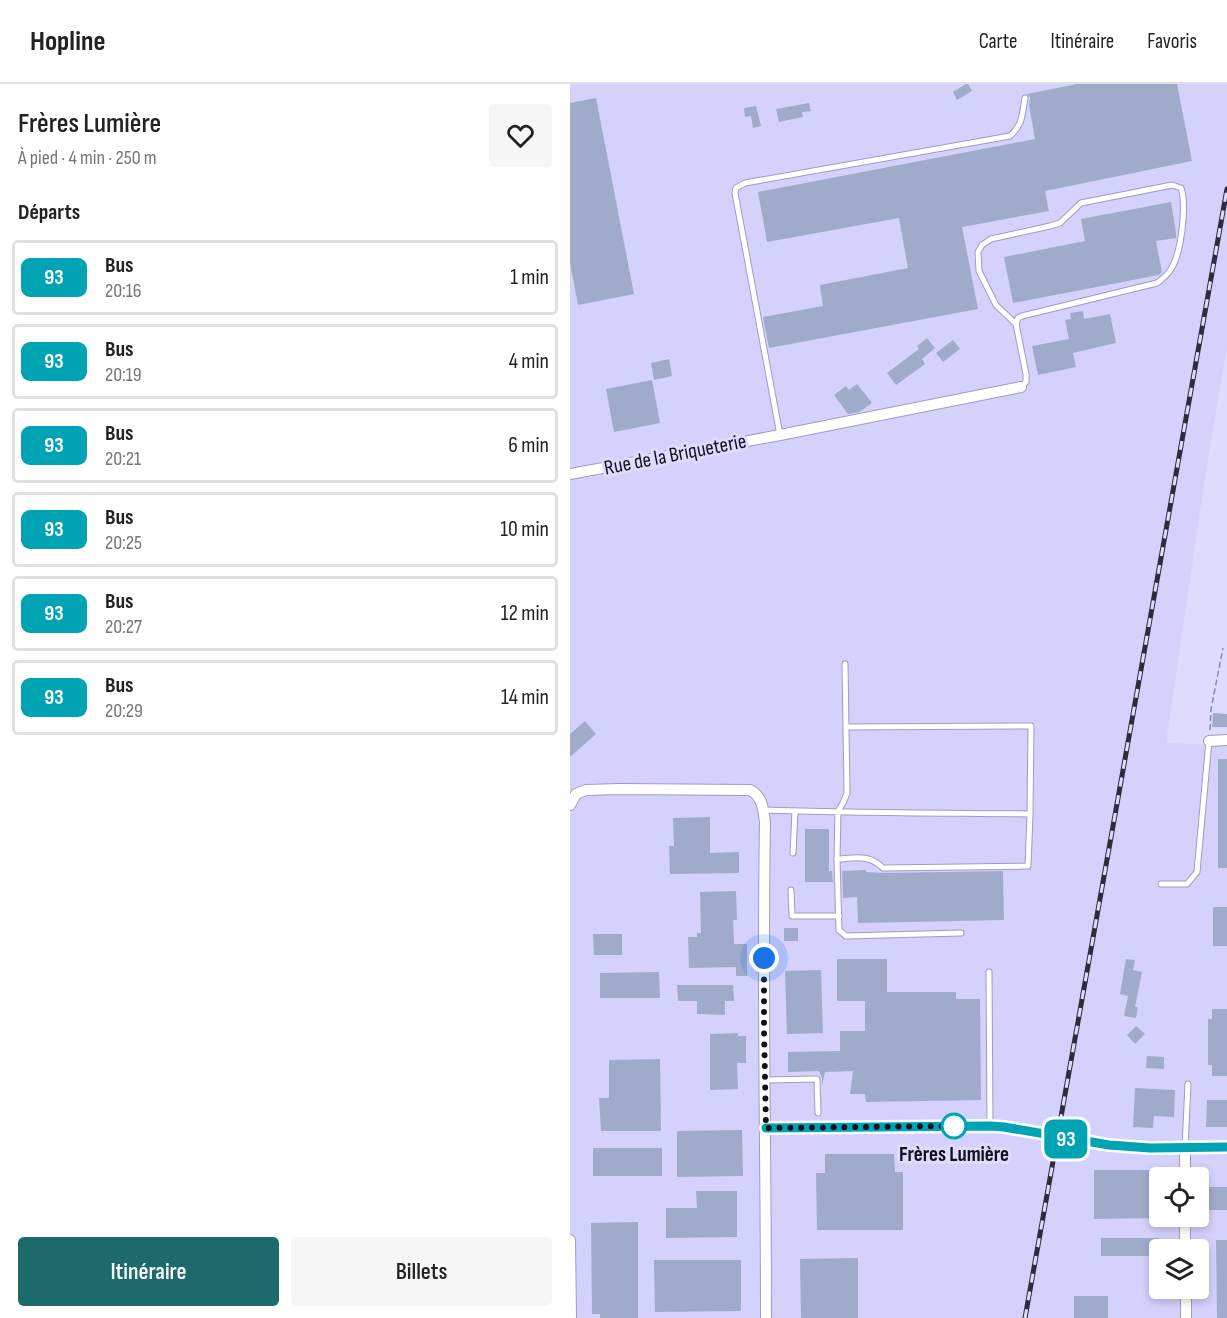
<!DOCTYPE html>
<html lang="fr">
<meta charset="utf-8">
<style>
:root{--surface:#fff;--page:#f6f6f6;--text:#222;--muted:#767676;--line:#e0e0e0;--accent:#1d6a6d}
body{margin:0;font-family:"Sofia Sans Condensed",sans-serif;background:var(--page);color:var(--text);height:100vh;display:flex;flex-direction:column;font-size:22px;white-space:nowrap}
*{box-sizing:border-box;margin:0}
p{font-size:20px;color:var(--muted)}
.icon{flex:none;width:33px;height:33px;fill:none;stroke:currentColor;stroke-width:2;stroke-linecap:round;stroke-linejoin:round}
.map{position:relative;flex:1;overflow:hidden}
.side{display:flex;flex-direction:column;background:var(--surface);width:570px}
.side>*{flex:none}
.badge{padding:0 12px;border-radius:9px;font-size:21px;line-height:39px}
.buttons{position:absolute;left:579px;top:1083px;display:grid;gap:12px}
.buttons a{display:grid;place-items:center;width:60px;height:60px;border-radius:6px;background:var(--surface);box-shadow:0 3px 9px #0003;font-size:30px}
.you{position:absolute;width:30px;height:30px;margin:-15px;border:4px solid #fff;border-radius:50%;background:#1a73e8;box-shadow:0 0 0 9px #1a73e833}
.map>.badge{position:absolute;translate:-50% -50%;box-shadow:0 0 0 3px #fff}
h2{padding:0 18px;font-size:22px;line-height:54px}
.round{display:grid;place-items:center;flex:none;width:63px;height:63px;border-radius:6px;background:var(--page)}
.head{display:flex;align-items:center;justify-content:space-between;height:102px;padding:0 18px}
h1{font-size:28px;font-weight:600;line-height:45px}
.cta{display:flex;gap:12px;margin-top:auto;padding:12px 18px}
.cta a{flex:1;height:69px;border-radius:6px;background:var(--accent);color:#fff;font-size:24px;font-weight:600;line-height:69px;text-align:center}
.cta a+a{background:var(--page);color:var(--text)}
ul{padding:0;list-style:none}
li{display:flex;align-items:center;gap:18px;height:75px;margin:0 12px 9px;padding:0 6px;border:3px solid var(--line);border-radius:6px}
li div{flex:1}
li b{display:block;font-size:22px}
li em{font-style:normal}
li .badge{min-width:66px;font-weight:700;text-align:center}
header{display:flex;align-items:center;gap:36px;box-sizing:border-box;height:84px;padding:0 30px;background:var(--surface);border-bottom:2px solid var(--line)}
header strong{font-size:28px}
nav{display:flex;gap:33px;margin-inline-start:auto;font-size:21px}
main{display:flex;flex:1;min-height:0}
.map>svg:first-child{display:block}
.built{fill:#d4d1fc;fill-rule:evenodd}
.building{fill:#a0abcb}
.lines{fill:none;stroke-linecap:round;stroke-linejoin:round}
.lane-casing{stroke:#9f9dbe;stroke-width:7}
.street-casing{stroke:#9f9dbe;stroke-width:12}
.path{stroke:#8c8aa4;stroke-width:1.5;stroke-dasharray:6 3;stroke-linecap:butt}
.lane{stroke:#fff;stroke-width:5}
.street{stroke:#fff;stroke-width:10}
.rail-casing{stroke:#2d2c3a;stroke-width:5}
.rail{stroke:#dedbff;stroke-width:3;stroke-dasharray:9;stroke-linecap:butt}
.street-bridge-casing{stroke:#9f9dbe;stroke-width:12;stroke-linecap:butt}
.street-bridge{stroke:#fff;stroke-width:10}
.line-casing{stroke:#fff;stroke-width:14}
.line{stroke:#00a3b4;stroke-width:9}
.walk{stroke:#11101b;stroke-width:6;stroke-dasharray:0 10.8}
.stop-dot{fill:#fff;stroke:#00a3b4;stroke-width:3}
.labels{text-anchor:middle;stroke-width:6;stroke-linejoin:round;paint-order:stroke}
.street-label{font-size:21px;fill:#11101b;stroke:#dedbff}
.stop-label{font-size:21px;font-weight:bold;fill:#11101b;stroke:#dedbff}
</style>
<header>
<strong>Hopline</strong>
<nav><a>Carte</a><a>Itinéraire</a><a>Favoris</a></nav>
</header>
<main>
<section class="side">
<div class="head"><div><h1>Frères Lumière</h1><p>À pied · 4 min · 250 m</p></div><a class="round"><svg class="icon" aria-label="heart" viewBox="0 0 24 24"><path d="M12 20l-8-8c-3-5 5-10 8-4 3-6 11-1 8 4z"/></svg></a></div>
<h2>Départs</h2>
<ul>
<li><span class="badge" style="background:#00a3b4;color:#fff">93</span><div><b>Bus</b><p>20:16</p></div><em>1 min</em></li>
<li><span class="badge" style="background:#00a3b4;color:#fff">93</span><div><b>Bus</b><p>20:19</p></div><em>4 min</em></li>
<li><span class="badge" style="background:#00a3b4;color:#fff">93</span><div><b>Bus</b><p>20:21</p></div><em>6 min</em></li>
<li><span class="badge" style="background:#00a3b4;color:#fff">93</span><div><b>Bus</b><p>20:25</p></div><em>10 min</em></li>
<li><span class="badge" style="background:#00a3b4;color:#fff">93</span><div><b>Bus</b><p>20:27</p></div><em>12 min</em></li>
<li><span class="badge" style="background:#00a3b4;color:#fff">93</span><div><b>Bus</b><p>20:29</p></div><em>14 min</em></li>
</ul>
<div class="cta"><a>Itinéraire</a><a>Billets</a></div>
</section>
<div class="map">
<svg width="657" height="1234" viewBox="0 0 657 1234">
<rect width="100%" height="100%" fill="#dedbff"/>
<path class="built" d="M0,0H657V261L634,400L596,659L657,661V1234H0ZM590,1094H628V1132H590ZM590,1166H628V1204H590Z"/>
<g class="building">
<path d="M396,0H398L402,7L387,16L383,8Z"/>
<path d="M507,0H607L622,77L475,107L479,127L392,143L408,225L199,264L193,233L253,222L250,201L338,184L329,134L197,158L188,108L465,55L459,21L460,13L457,10Z"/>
<path d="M26,14L64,210L8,221L0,179V19Z"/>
<path d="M239,19L241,27L232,28L233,33L209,38L206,25Z"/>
<path d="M186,22L191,42L183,44L181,32L175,33L174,24Z"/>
<path d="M601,118L606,149V154L586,157L592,188L589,191L443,219L434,173L515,157L511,135Z"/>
<path d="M513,227L514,235L540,230L546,259L503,269L506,283L468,291L462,262L499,255L495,236L501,235L500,229Z"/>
<path d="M357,254L365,264L352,275L355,280L326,301L317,289L349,265L347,262Z"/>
<path d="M383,256L390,265L373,278L366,269Z"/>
<path d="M99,275L102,292L84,296L81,279Z"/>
<path d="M82,296L90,339L44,348L36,305Z"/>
<path d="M287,300L302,319L289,328L278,330L264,311L276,302L279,306Z"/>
<path d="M643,629L657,630V643H642Z"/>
<path d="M15,637L26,650L0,673V650Z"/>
<rect x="648" y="675" width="9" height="109"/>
<path d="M140,733V769L169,768V789L100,790L99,762H104L103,734Z"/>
<path d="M235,745H259V787H262L263,798H235Z"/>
<path d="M296,786V788L313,789L433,787L434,836L288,839L287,813L273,814L272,787Z"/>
<path d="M166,807L167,836H163L164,860H177V892H166V883L119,884L118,853H127V849H131L130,808Z"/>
<rect x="643" y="823" width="14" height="39"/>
<rect x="214" y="844" width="14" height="13"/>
<path d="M23,850H52V871H24Z"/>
<path d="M267,875H317V908H386V915H410L411,1016L296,1018L295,1010H280L283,987L255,988L252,1002V994L249,987L218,988V968L270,967V947H295V917H267Z"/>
<path d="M556,875L565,876L563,886L572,888L565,923H568L566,934L554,932L558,912L550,910Z"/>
<path d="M251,886L253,949L217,950L215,887Z"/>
<path d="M89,888L90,914H30V889Z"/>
<path d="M107,901H163L164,917H155V931L127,930V917H108Z"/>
<path d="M642,925H657V992H642V981H638V935H642Z"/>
<path d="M566,942L575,950L565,960L557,951Z"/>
<path d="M168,949V952H176V979H167L168,1005L140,1006V950Z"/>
<path d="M577,972L594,973V985L576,984Z"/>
<path d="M90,975L91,1047H31L29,1014H39V976Z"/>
<path d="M565,1004L605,1006L604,1033L584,1032L583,1044L563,1043Z"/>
<path d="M637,1016H657V1043H636Z"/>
<path d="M172,1046L173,1092L107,1093V1047Z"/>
<rect x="23" y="1064" width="69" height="28"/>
<path d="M255,1070H324L325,1088H333V1146H247L246,1089H255Z"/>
<path d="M524,1086H595V1094H590V1134L524,1135Z"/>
<path d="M637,1103H657V1126H638Z"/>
<path d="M126,1107H167V1153L96,1154V1124H127Z"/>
<path d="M68,1138V1234H30V1230H22L21,1139Z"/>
<rect x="531" y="1154" width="58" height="18"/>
<path d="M646,1156H657V1234H647Z"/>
<path d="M288,1174V1234H231L230,1175Z"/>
<path d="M84,1176H171V1227L85,1228Z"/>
<rect x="504" y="1212" width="34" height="22"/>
</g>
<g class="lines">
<defs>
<g id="lane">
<path d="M446,240L426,221L409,187L408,168L412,161L421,155L480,142L490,139L511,119L602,101L611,104C617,122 611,170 601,185C598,191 592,195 587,199L452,232L448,234L446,240L456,290V298L451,303"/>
<path d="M210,351L165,109L166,104L175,99L440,52C453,40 452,31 455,14"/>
<path d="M276,643L461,642L460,730"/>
<path d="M193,726C282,729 371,729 460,730L458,782L313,784C299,770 285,774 267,775L268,727L273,719L277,709L275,580"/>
<path d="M223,769L225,727"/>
<path d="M267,775L269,846L276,852L391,849"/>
<path d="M591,800H617L627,788L639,657"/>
<path d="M221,806L222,832H269"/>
<path d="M419,888L420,1042"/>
<path d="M195,996L247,995L248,1029"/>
<path d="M615,1064L618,1000"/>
</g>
<g id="street">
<path d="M0,390L210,351L451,303"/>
<path d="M639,657L657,656"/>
<path d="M0,721L6,710L16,706L49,705L180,706C193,713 193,725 195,738C192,903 196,1069 196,1234"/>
<path d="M196,1044L420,1042L434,1043L479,1052"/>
<path d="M500,1055L539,1061L580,1064L657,1063"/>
<path d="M615,1064V1094"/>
<path d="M615,1132V1166"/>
<path d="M0,1156L1,1234"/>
<path d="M616,1204V1234"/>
</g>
</defs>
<use href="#lane" class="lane-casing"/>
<use href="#street" class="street-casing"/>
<path class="path" d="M640,646L641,625L653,564"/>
<use href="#lane" class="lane"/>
<use href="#street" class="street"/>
<defs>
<path id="rail" d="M455,1234L657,105"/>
</defs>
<use href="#rail" class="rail-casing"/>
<use href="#rail" class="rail"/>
<defs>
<path id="street-bridge" d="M479,1052L500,1055"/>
</defs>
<use href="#street-bridge" class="street-bridge-casing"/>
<use href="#street-bridge" class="street-bridge"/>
</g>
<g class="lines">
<defs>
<path id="line" d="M196,1044L420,1042L434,1043L539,1061L580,1064L657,1063"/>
</defs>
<use href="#line" class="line-casing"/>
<use href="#line" class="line"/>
<path class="walk" d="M194,874V945L196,1044L384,1042"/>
</g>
<circle class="stop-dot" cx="384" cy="1042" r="12"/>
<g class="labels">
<g class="street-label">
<text transform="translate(105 370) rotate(-11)" y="7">Rue de la Briqueterie</text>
</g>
<g class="stop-label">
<text x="384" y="1077">Frères Lumière</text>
</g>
</g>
</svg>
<div class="buttons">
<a><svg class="icon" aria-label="locate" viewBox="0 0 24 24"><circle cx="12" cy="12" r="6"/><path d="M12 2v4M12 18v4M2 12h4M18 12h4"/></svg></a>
<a><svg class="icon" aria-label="layers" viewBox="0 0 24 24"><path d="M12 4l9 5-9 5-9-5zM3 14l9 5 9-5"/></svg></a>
</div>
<div class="you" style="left:194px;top:874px"></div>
<b class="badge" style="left:496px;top:1055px;background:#00a3b4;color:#fff">93</b>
</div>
</main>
